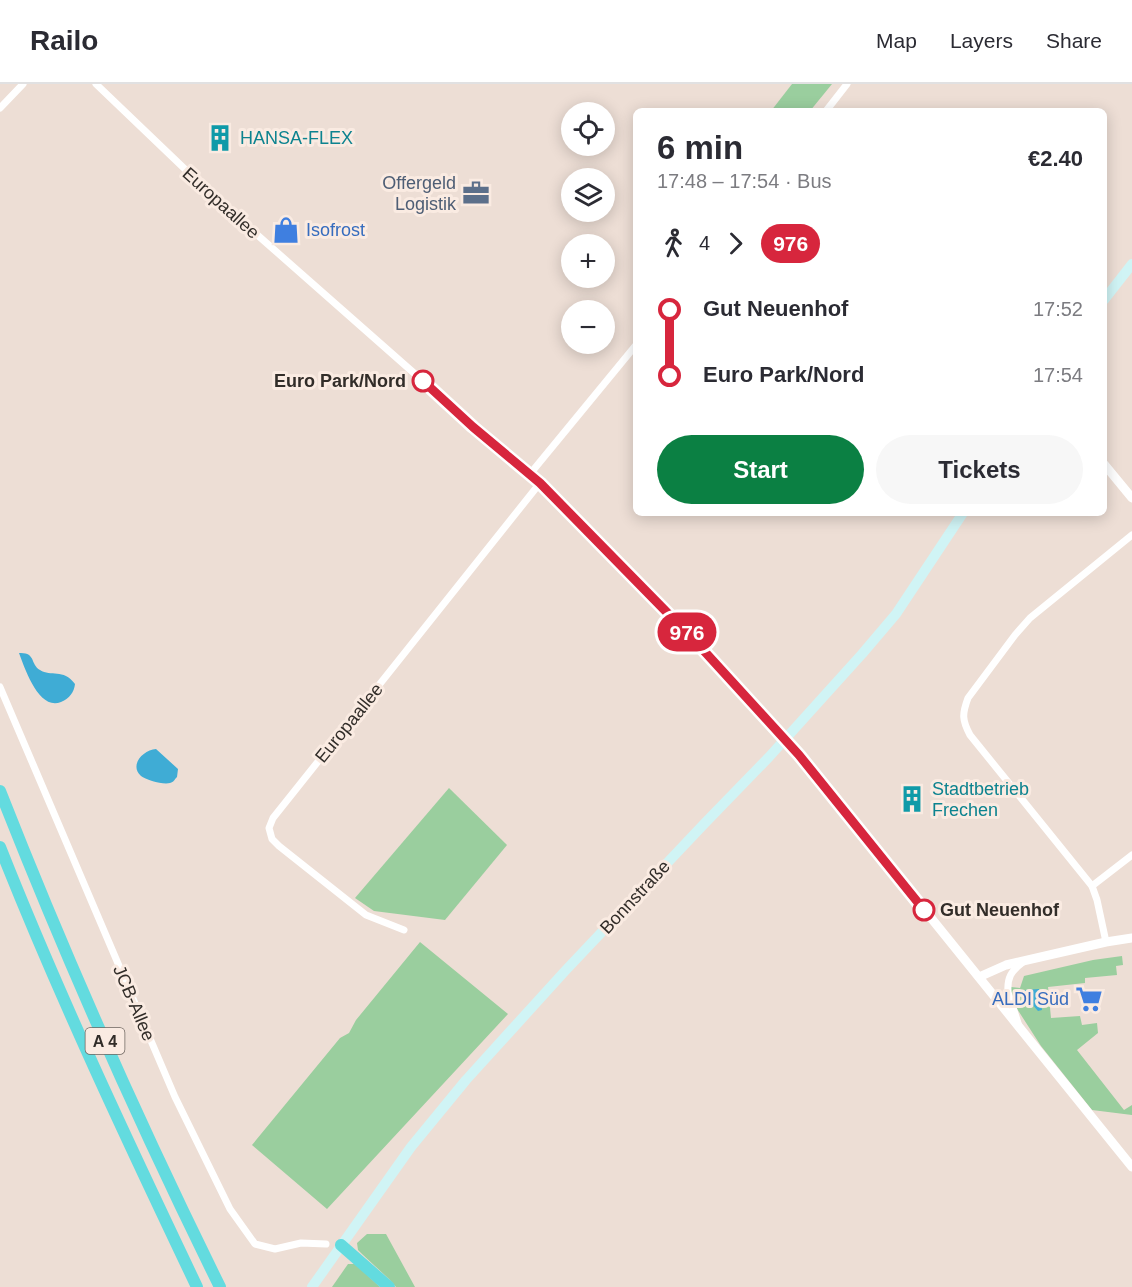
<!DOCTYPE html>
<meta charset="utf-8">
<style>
:root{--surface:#fff;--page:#f7f7f7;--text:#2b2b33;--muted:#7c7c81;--line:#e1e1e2;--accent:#0b8043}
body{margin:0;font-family:Arial,sans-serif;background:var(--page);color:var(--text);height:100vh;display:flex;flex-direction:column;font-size:22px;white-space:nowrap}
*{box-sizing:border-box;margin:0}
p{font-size:20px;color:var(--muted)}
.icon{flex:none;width:33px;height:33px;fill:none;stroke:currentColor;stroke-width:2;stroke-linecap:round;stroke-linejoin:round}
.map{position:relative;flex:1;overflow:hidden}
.panel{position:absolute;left:633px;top:24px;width:474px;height:408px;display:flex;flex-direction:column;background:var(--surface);border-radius:9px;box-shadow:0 3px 15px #0003}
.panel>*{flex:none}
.badge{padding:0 12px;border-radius:20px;font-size:21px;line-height:39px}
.tools{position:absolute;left:561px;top:18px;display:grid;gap:12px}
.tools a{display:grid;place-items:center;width:54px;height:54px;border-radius:50%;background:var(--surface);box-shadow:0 3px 15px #0003;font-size:30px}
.map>.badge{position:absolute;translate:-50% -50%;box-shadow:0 0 0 3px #fff}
.legs{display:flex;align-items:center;gap:9px;height:66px;padding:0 24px;font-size:20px}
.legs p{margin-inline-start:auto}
.head{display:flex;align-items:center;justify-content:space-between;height:102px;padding:0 24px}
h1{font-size:33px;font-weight:700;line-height:45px}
.action{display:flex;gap:12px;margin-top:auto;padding:12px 24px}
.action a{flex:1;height:69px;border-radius:36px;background:var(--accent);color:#fff;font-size:24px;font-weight:700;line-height:69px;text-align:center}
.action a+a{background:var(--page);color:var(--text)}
ul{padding:0 24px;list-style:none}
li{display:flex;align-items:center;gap:21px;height:66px;font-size:22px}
li i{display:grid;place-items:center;width:9px;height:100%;margin:0 8px;background:currentColor}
li i::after{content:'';width:15px;height:15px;margin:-8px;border:4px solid;border-radius:50%;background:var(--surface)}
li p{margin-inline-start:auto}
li:first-child i{background:linear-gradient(#0000 50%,currentColor 0)}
li:last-child i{background:linear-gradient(currentColor 50%,#0000 0)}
header{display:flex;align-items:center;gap:36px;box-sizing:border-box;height:84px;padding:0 30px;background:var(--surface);border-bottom:2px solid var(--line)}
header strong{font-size:28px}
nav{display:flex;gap:33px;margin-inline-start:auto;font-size:21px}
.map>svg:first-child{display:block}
.green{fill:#9ace9e}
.water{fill:#3facd5}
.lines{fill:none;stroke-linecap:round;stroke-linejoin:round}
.minor{stroke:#fff;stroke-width:7}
.tertiary{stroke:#fff;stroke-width:9}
.secondary{stroke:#d0f4f5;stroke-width:10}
.motorway{stroke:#63dbdf;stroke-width:12}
.line-1-casing{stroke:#fff;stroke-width:14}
.line-1{stroke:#d7263d;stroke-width:9}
.stop-1-dot{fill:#fff;stroke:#d7263d;stroke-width:3}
.labels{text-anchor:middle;stroke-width:6;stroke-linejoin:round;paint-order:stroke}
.shield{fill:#faebe2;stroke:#6e6660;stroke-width:1.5}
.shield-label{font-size:16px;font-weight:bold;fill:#322d29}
.culture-label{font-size:18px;fill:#0d838f;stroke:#faebe2;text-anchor:start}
.service-label{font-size:18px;fill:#4e5e75;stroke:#faebe2;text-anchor:end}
.street-label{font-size:18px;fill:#322d29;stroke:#faebe2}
.shop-label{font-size:18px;fill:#366cbe;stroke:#faebe2;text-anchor:start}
.stop-label{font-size:18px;font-weight:bold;fill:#322d29;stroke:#faebe2;text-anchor:end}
</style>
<header>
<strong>Railo</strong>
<nav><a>Map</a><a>Layers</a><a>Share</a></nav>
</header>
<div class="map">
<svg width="1132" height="1203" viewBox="0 0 1132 1203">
<rect width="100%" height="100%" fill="#edded5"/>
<g class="green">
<path d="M792,0H832L810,27H771Z"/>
<path d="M449,704L507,761L445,836L374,827L355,814Z"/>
<path d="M420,858L508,930L327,1125L252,1061L340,954L349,949L356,936Z"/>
<path d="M1122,872L1123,881L1116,882L1117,891L1085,894V899L1048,903L1051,934L1080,932L1082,941L1097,939L1098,949L1077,966L1124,1026L1132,1021V1031L1092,1026L1041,962L1012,917L1011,903L1020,904L1024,892L1093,876Z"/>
<path d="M367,1150H386L415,1203H396L389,1195L362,1170L358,1166L357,1159Z"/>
<path d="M348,1180H355L380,1203H332Z"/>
</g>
<g class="water">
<path d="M19,569C36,568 30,580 40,586C51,593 63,584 75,600C74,608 70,614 61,618C39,627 25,585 19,569Z"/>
<path d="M156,665L178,685L177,693C174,696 174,698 170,699C163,701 146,696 141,692C129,681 143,666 156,665Z"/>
<path d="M1039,905L1042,926L1038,927L1025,912V906Z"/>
</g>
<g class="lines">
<g class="minor">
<path d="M96,0L212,111L423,297L473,343L540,399L695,557L785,655"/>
<path d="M0,24L23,0"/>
<path d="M826,27L847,0"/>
<path d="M530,390L636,261"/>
<path d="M0,603L175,1013L230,1125L255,1160L275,1165L301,1159L326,1160"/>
<path d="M1092,802L1132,771"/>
<path d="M404,846L366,831L279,762L272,755L269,744L273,734L540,399"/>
<path d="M1106,858L1097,816L1092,802L970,651C962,636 962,630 968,614L1015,551L1030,534L1132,451"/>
<path d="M1019,942L1008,908C1007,894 1011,887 1022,879"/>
</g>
<g class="tertiary">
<path d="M1104,380L1132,414"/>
<path d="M785,655L806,679L1132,1083"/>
<path d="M979,893L1006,881L1106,858L1132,854"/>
</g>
<g class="secondary">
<path d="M1104,216L1132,180"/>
<path d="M312,1203L411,1063L466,996L565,887L704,740L769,673L862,570L896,530L963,429"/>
</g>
<g class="motorway">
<path d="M0,707C66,875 140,1041 220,1203"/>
<path d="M0,763C59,912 128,1058 197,1203"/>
<path d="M341,1161L389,1203"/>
</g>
</g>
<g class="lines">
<defs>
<path id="line-1" d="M423,297L473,343L540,399L695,557L799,671L924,826"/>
</defs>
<use href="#line-1" class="line-1-casing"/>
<use href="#line-1" class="line-1"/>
</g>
<defs>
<symbol id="building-bare" viewBox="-9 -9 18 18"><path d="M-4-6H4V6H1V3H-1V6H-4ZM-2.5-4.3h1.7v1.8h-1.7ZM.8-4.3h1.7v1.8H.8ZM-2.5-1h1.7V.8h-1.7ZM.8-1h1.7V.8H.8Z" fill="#0f9aa8" stroke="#faebe2" stroke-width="2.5" paint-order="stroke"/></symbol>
<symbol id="office-bare" viewBox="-9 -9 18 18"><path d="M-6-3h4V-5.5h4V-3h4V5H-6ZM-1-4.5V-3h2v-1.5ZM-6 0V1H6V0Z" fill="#5c6f8a" stroke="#faebe2" stroke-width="2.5" paint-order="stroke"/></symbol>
<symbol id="shop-bare" viewBox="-9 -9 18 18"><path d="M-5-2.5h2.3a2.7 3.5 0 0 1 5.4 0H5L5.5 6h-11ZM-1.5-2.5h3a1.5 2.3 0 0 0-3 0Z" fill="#3f7fe0" stroke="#faebe2" stroke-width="2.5" paint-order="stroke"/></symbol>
<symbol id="supermarket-bare" viewBox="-9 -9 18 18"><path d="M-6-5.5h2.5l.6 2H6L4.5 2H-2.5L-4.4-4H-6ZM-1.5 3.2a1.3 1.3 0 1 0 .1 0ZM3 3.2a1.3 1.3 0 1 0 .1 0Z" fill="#3f7fe0" stroke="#faebe2" stroke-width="2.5" paint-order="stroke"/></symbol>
</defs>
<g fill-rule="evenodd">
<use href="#building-bare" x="201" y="35" width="38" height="38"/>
<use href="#office-bare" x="457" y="90" width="38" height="38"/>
<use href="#shop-bare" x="267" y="127" width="38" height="38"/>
<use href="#building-bare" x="893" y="696" width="38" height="38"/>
<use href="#supermarket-bare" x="1070" y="896" width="38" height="38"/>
</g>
<g class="stop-1-dot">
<circle cx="423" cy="297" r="10"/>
<circle cx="924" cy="826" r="10"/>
</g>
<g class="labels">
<rect class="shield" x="85.5" y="944" width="39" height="26" rx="4.5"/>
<g class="shield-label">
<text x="105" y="963">A 4</text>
</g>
<g class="culture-label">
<text x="240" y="60">HANSA-FLEX</text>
<text x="932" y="711">Stadtbetrieb<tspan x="932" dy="21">Frechen</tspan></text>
</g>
<g class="service-label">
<text x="456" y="105">Offergeld<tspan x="456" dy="21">Logistik</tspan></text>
</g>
<g class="street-label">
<text transform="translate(221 119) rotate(42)" y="6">Europaallee</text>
<text transform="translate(349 639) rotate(-51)" y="6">Europaallee</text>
<text transform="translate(635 813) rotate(-47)" y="6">Bonnstraße</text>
<text transform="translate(134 919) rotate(67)" y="6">JCB-Allee</text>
</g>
<g class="shop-label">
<text x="306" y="152">Isofrost</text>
<text x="1069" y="921" text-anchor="end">ALDI Süd</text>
</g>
<g class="stop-label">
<text x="406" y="303">Euro Park/Nord</text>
<text x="940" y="832" text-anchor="start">Gut Neuenhof</text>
</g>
</g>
</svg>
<div class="tools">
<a><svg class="icon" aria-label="locate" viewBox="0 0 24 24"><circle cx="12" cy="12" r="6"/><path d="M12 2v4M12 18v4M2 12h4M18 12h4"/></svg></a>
<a><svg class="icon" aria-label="layers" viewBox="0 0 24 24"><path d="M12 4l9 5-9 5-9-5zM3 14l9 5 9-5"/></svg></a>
<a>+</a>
<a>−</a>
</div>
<b class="badge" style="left:687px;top:548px;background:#d7263d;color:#fff">976</b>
<section class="panel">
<div class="head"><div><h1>6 min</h1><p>17:48 – 17:54 · Bus</p></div><b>€2.40</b></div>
<div class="legs"><svg class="icon" aria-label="walk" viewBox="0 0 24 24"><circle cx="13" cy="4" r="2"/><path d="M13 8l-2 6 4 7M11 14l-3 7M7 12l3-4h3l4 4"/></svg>4<svg class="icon" aria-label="forward" viewBox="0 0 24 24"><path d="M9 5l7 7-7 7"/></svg><b class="badge" style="background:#d7263d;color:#fff">976</b></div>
<ul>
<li><i style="color:#d7263d"></i><b>Gut Neuenhof</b><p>17:52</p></li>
<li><i style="color:#d7263d"></i><b>Euro Park/Nord</b><p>17:54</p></li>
</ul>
<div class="action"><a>Start</a><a>Tickets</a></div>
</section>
</div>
